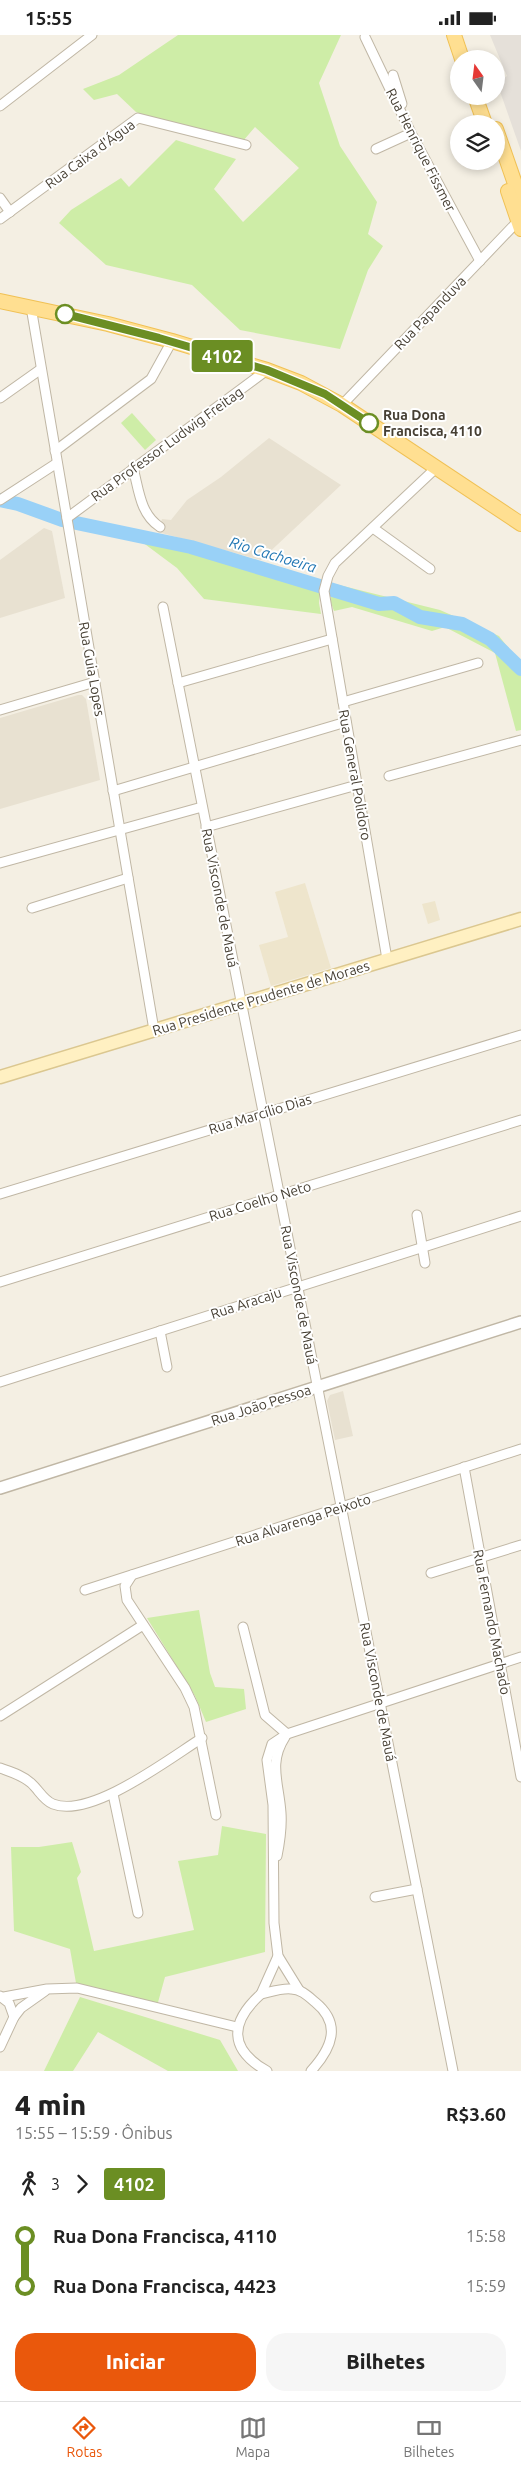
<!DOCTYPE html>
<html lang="pt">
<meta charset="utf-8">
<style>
:root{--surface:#fff;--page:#f6f6f6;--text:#222;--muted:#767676;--line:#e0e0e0;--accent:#ea580c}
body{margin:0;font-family:Ubuntu,sans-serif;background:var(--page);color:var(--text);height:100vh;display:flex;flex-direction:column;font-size:19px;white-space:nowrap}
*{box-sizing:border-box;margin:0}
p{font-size:16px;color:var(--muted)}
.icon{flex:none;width:28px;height:28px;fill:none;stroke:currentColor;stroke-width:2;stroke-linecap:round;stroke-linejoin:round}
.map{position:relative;height:2036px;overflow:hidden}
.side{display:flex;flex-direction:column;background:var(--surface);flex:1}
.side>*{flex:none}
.badge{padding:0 10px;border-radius:4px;font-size:18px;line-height:32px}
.needle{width:32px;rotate:346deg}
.controls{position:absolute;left:450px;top:15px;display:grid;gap:10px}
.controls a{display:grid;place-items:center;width:55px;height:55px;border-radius:50%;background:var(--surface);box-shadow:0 2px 8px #0003;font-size:25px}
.map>.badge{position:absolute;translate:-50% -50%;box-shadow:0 0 0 2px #fff}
.legs{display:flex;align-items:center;gap:8px;height:55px;padding:0 15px;font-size:16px}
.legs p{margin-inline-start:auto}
.head{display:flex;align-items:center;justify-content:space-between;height:85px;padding:0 15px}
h1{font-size:28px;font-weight:800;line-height:38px}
.cta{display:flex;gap:10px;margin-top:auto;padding:10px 15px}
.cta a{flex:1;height:58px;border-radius:20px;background:var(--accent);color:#fff;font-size:20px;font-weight:800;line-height:58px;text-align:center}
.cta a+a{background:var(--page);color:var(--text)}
ul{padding:0 15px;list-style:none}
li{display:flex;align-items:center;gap:18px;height:50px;font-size:19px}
li i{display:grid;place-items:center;width:8px;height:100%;margin:0 6px;background:currentColor}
li i::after{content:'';width:12px;height:12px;margin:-6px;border:4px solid;border-radius:50%;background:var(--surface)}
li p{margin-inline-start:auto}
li:first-child i{background:linear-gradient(#0000 50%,currentColor 0)}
li:last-child i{background:linear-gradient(currentColor 50%,#0000 0)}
.status{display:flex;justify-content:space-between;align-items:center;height:35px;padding:0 25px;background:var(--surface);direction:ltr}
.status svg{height:14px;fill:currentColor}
.dock{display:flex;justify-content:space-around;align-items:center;height:70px;border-top:1px solid var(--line);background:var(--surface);font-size:14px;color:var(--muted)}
.dock a{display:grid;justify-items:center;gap:2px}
.dock .selected{color:var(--accent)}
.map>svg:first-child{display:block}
.residential{fill:#e8e1d1}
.industrial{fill:#e5e0d9}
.education{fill:#eee5cc}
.green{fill:#ceeda7}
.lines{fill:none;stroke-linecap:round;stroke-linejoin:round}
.river{stroke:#99d1f7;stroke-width:14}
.minor-casing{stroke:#c0b7a5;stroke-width:11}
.tertiary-casing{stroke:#c0b7a5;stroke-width:14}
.secondary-casing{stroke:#dbc790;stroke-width:15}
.primary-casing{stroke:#f0c155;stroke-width:16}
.minor{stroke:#fff;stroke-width:9}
.tertiary{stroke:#fff;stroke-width:11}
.secondary{stroke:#fff0c2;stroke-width:12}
.primary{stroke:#ffdf91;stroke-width:14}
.line-1-casing{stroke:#fff;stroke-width:11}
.line-1{stroke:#6b8e23;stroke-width:8}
.stop-1-dot{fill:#fff;stroke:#6b8e23;stroke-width:2.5}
.labels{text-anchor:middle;stroke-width:4;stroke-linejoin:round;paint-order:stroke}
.street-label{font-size:14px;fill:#463f33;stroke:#fff}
.stop-label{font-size:14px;font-weight:bold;fill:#463f33;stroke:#fff;text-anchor:start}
.water-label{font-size:15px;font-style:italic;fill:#2177b4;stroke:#fff}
</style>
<div class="status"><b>15:55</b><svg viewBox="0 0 49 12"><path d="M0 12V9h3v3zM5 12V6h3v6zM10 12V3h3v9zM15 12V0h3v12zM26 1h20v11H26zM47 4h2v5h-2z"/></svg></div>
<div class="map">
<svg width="521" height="2036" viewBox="0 0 521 2036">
<rect width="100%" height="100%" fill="#f4efe3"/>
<g class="residential">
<path d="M269,403L341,450L261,525L158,497L162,484L171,485L187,465L221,442Z"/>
<path d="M44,493L52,496L65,563L0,583V525Z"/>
<path d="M78,660H82L86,664L100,745L0,774V683Z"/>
<path d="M343,1356L353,1401L335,1405L327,1366L330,1360Z"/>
</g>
<path class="industrial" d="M490,0H521V116L497,48L507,41Z"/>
<g class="education">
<path d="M305,848L331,933L271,951L259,910L288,902L275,857Z"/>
<path d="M435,866L440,885L428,889L422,869Z"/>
</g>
<g class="green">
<path d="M178,0H341L319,48L340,111L377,167L368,199L383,211L368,235L340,314L240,295L192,250L106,230L59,188L71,175L121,143L129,152L176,105L236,124L214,154L243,187L299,133L255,92L243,106L156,85L136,77L117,59L94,65L83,54L119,40Z"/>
<path d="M132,378L156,405L145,415L121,388Z"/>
<path d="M138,504L169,512H176L180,515L209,518L236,530L242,529L250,533L266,531L277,539L292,545L294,548L313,551L320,557L319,568L321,579L204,564L177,533Z"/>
<path d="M335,549L440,575L499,601L521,629V695L516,696L495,618L445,592L432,596L352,572L334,576L330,565Z"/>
<path d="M199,1575L210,1638L215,1652L244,1654L246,1674L206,1687L195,1661L147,1583Z"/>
<path d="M222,1791L266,1799L265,1917L165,1942L157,1971L76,1948L70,1914L14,1896L11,1812H39L72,1807L81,1837L77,1843L94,1916L194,1895L178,1826L218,1820Z"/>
<path d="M80,1962L220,2005L238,2036H168L98,1997L73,2036H44Z"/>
</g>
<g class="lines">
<path class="river" d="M0,465L18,469L62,485L191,512L379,569L394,568L420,582L462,589L490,604L521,634"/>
<defs>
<g id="minor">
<path d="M365,2L411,98L480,226"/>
<path d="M393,40L402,69"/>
<path d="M0,71L92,0"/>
<path d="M376,114L411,98"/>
<path d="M0,163L10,177"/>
<path d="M0,184L138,83L246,110"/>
<path d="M31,272L154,995"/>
<path d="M0,363L41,334"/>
<path d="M342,370L518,186"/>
<path d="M55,416L151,344L172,306"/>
<path d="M133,433C139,455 140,479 160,492"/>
<path d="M0,465L57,428"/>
<path d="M67,483L267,335"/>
<path d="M373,493L430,534"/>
<path d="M163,572L453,2036"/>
<path d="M178,648L332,604"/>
<path d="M343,667L478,628"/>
<path d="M0,675L95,647"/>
<path d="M389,741L521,705"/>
<path d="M113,756L346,687"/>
<path d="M206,792L357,750"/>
<path d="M0,828L202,772"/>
<path d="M32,873L128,843"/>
<path d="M387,924L324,556L328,541L335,528L436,433"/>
<path d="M0,1159L521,1000"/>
<path d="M417,1180L425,1228"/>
<path d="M0,1247L521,1085"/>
<path d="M160,1296L167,1332"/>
<path d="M0,1347L521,1181"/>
<path d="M464,1432L521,1742"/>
<path d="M431,1538L521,1510"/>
<path d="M132,1540L125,1551L127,1565L185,1653L194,1672L216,1780"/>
<path d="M85,1555L521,1414"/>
<path d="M243,1592L265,1680L287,1699"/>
<path d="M0,1681L143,1590"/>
<path d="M0,1733C11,1737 22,1740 31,1748C39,1755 43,1765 53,1769C91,1784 170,1723 202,1703"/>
<path d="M113,1759L138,1878"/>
<path d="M277,1821C280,1806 282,1792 281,1778C279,1748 268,1728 285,1702"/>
<path d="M375,1862L417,1854"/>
<path d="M299,1955L278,1921L274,1888L273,1770L267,1725L272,1709L287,1699L521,1622"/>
<path d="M261,1959L278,1921"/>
<path d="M4,1962L47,1954L77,1953L237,1992"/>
<path d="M14,1982L21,1973L45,1956"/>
<path d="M0,2012L14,1982L9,1968L0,1961"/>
<path d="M267,2036C228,2014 230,1987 261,1959C270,1957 282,1953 291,1954C301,1954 308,1961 315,1967C342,1989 332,2013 311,2036"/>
</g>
<path id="tertiary" d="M0,1453L521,1287"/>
<path id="secondary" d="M0,1042L521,884"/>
<g id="primary">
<path d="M454,0L462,24"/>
<path d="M475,61L485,89"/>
<path d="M496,94L521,166"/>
<path d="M508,156L521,194"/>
<path d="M0,266L108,289L172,306L267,335L301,348L342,370L521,489"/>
</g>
</defs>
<use href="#minor" class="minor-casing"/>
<use href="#tertiary" class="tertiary-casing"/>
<use href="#secondary" class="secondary-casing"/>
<use href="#primary" class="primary-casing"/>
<use href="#minor" class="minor"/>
<use href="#tertiary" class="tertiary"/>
<use href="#secondary" class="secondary"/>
<use href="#primary" class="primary"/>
</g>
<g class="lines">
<defs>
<path id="line-1" d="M65,279L159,303L267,335L325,359L369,388"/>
</defs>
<use href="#line-1" class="line-1-casing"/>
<use href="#line-1" class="line-1"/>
</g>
<g class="stop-1-dot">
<circle cx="65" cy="279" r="9"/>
<circle cx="369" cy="388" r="9"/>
</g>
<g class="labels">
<g class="street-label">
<text transform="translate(421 115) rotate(63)" y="5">Rua Henrique Fissmer</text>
<text transform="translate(90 119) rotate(-36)" y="5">Rua Caixa d'Água</text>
<text transform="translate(430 278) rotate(-46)" y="5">Rua Papanduva</text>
<text transform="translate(167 409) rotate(-36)" y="5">Rua Professor Ludwig Freitag</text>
<text transform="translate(92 634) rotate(80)" y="5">Rua Guia Lopes</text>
<text transform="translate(355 740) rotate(80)" y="5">Rua General Polidoro</text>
<text transform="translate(220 863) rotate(79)" y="5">Rua Visconde de Mauá</text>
<text transform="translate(261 963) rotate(-17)" y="5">Rua Presidente Prudente de Moraes</text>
<text transform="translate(260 1079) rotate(-17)" y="5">Rua Marcílio Dias</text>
<text transform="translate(260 1166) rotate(-17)" y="5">Rua Coelho Neto</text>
<text transform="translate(299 1260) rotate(79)" y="5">Rua Visconde de Mauá</text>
<text transform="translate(246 1268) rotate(-18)" y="5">Rua Aracaju</text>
<text transform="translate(261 1370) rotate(-18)" y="5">Rua João Pessoa</text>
<text transform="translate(303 1485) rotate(-18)" y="5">Rua Alvarenga Peixoto</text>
<text transform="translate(492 1587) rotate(79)" y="5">Rua Fernando Machado</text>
<text transform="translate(378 1657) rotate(79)" y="5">Rua Visconde de Mauá</text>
</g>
<g class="stop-label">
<text x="383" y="385">Rua Dona<tspan x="383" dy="16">Francisca, 4110</tspan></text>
</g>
<g class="water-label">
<text transform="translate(273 520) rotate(17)" y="5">Rio Cachoeira</text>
</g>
</g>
</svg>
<div class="controls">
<a><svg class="needle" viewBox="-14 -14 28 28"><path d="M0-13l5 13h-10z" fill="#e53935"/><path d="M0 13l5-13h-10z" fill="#767676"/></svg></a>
<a><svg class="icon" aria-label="layers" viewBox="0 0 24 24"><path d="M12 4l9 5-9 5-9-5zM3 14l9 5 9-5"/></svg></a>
</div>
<b class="badge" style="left:222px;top:321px;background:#6b8e23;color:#fff">4102</b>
</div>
<section class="side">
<div class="head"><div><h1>4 min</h1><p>15:55 – 15:59 · Ônibus</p></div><b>R$3.60</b></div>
<div class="legs"><svg class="icon" aria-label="walk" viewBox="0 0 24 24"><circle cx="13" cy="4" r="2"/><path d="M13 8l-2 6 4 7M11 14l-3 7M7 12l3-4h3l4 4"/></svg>3<svg class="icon" aria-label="forward" viewBox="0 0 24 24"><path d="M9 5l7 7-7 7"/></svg><b class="badge" style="background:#6b8e23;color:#fff">4102</b></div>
<ul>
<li><i style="color:#6b8e23"></i><b>Rua Dona Francisca, 4110</b><p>15:58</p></li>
<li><i style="color:#6b8e23"></i><b>Rua Dona Francisca, 4423</b><p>15:59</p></li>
</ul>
<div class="cta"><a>Iniciar</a><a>Bilhetes</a></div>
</section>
<nav class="dock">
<a class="selected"><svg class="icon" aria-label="directions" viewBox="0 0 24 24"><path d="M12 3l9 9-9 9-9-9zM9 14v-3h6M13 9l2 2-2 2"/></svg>Rotas</a>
<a><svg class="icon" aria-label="map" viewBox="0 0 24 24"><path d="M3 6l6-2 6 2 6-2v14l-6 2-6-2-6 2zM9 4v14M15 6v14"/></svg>Mapa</a>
<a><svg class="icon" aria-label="tickets" viewBox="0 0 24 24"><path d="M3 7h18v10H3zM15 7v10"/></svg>Bilhetes</a>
</nav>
